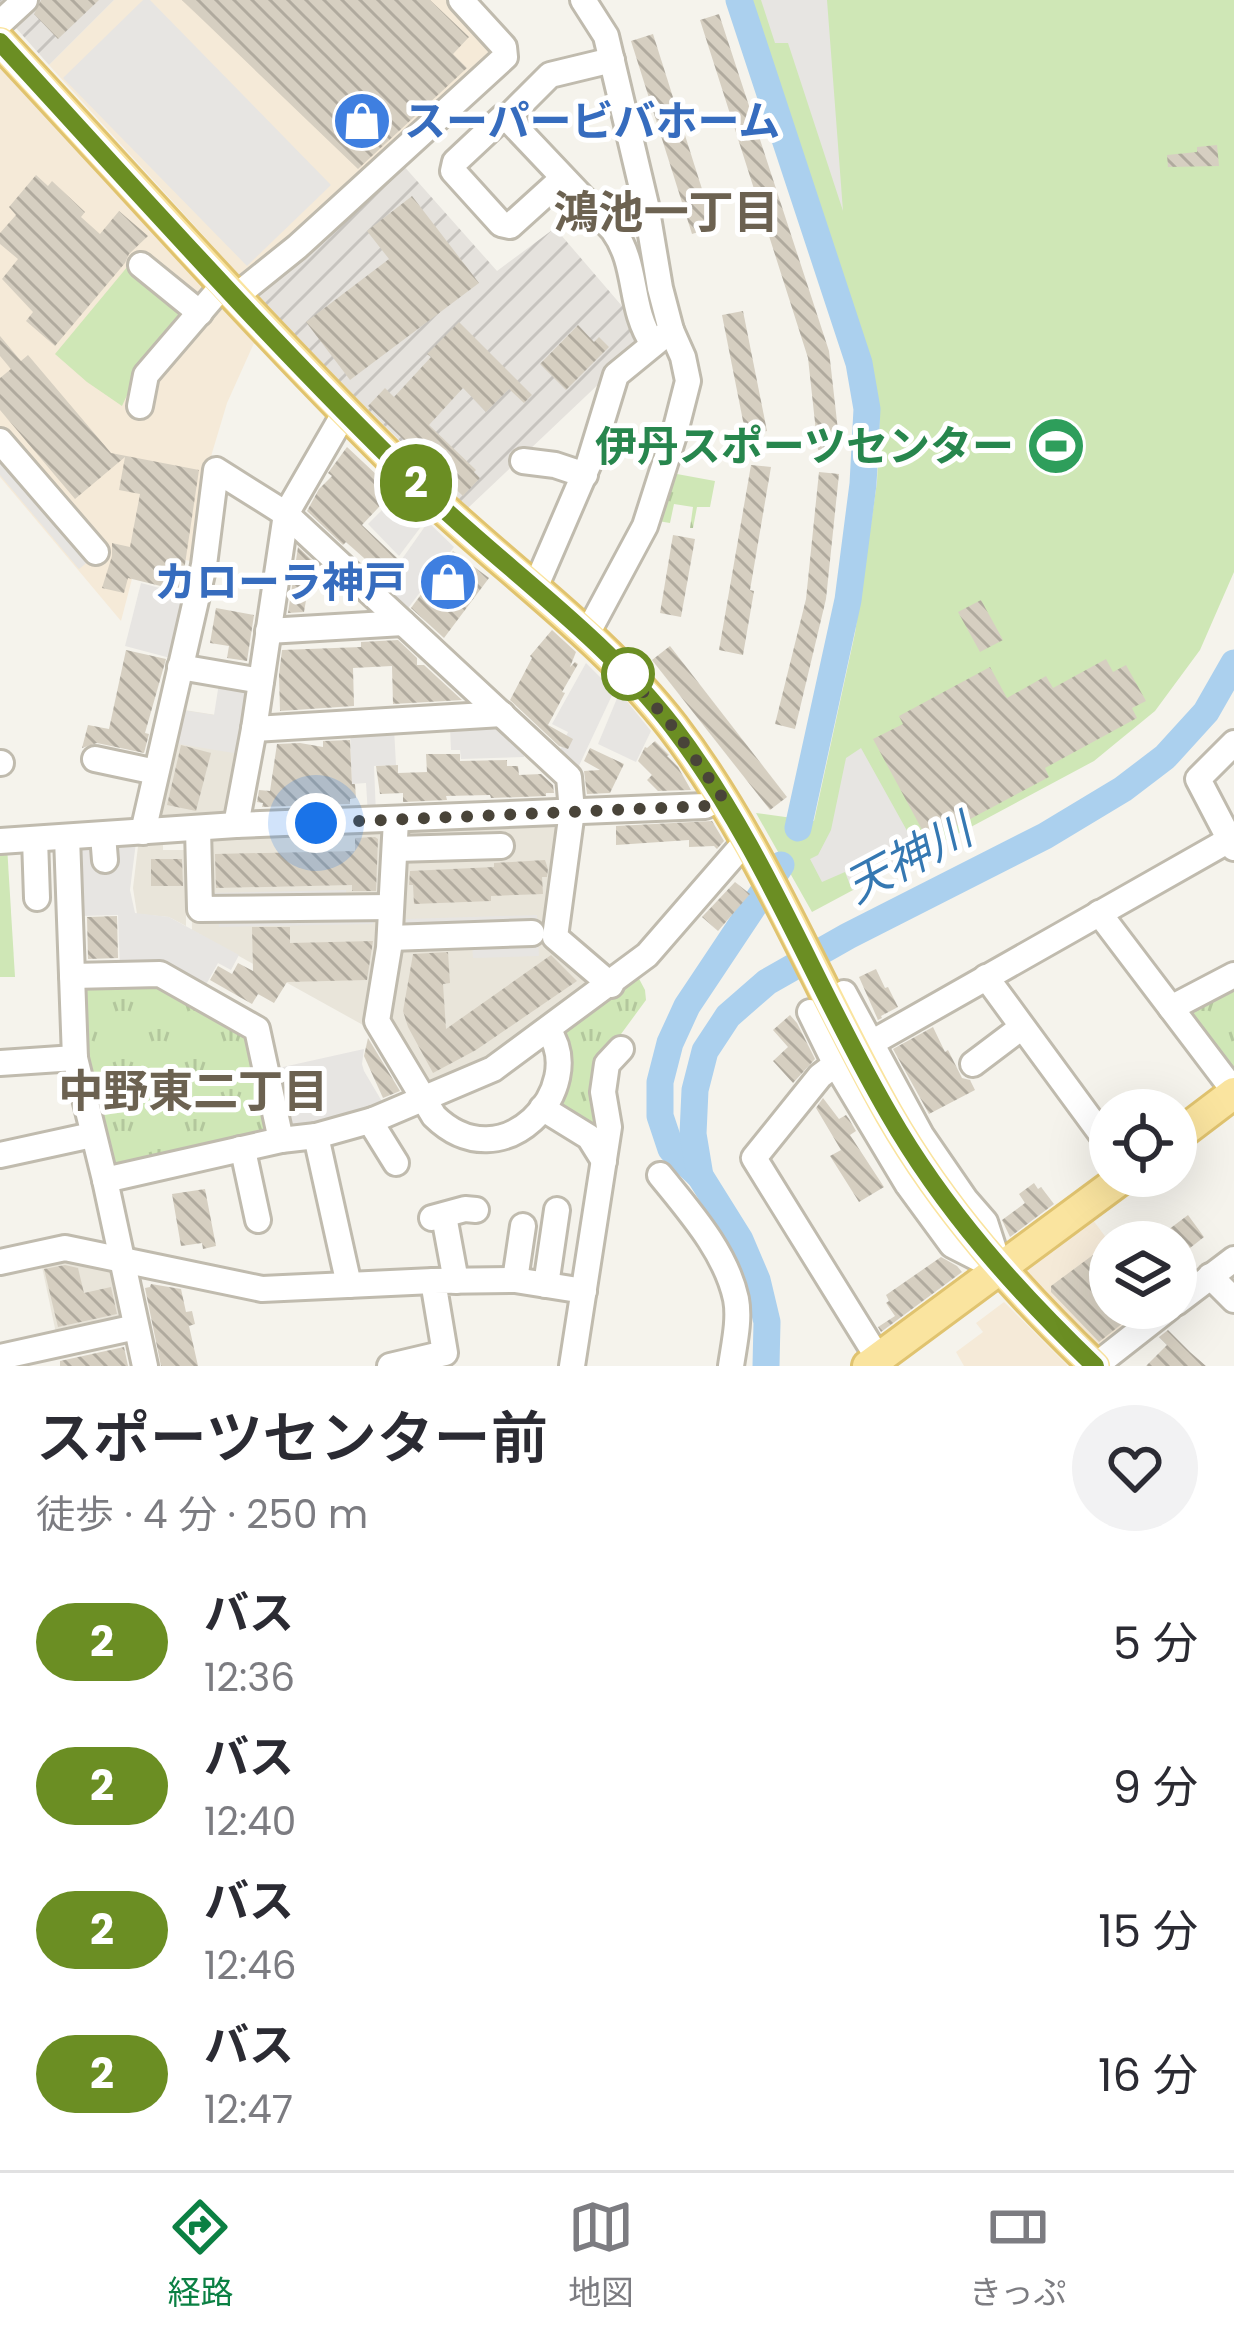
<!DOCTYPE html>
<html lang="ja">
<meta charset="utf-8">
<style>
:root{--surface:#fff;--page:#f2f2f3;--text:#2b2b33;--muted:#7c7c81;--line:#e1e1e2;--accent:#0b8043}
body{margin:0;font-family:Poppins,"Noto Sans JP",sans-serif;background:var(--page);color:var(--text);height:100vh;display:flex;flex-direction:column;font-size:45px;white-space:nowrap}
*{box-sizing:border-box;margin:0}
p{font-size:39px;color:var(--muted)}
.icon{flex:none;width:66px;height:66px;fill:none;stroke:currentColor;stroke-width:2;stroke-linecap:round;stroke-linejoin:round}
.map{position:relative;height:1366px;overflow:hidden}
.side{display:flex;flex-direction:column;background:var(--surface);flex:1}
.side>*{flex:none}
.badge{padding:0 24px;border-radius:39px;font-size:42px;line-height:78px}
.controls{position:absolute;left:1089px;top:1089px;display:grid;gap:24px}
.controls a{display:grid;place-items:center;width:108px;height:108px;border-radius:50%;background:var(--surface);box-shadow:0 12px 48px #0002;font-size:60px}
.you{position:absolute;width:60px;height:60px;margin:-30px;border:9px solid #fff;border-radius:50%;background:#1a73e8;box-shadow:0 0 0 18px #1a73e833}
.map>.badge{position:absolute;translate:-50% -50%;box-shadow:0 0 0 6px #fff}
.round{display:grid;place-items:center;flex:none;width:126px;height:126px;border-radius:63px;background:var(--page)}
.summary{display:flex;align-items:center;justify-content:space-between;height:204px;padding:0 36px}
h1{font-size:57px;font-weight:600;line-height:90px}
ul{padding:0;list-style:none}
li{display:flex;align-items:center;gap:36px;height:144px;padding:0 36px}
li div{flex:1}
li b{display:block;font-size:45px}
li em{font-style:normal}
li .badge{min-width:132px;font-weight:700;text-align:center}
.menu{display:flex;justify-content:space-around;align-items:center;height:168px;border-top:3px solid var(--line);background:var(--surface);font-size:33px;color:var(--muted)}
.menu a{display:grid;justify-items:center;gap:6px}
.menu .on{color:var(--accent)}
.map>svg:first-child{display:block}
.residential{fill:#e9e5da}
.commercial{fill:#f5ead8}
.industrial{fill:url(#industrial-furrows)}
.green{fill:#cfe7b6}
.park{fill:url(#park-tufts)}
.parking{fill:#e7e5e2}
.lines{fill:none;stroke-linecap:round;stroke-linejoin:round}
.river{stroke:#abd0ee;stroke-width:27}
.building{fill:url(#building-back-hatch)}
.minor-casing{stroke:#c0bbae;stroke-width:30}
.major-casing{stroke:#e0c36f;stroke-width:36}
.minor{stroke:#fff;stroke-width:24}
.major{stroke:#fae49f;stroke-width:30}
.line-casing{stroke:#fff;stroke-width:27}
.line{stroke:#6b8e23;stroke-width:18}
.walk{stroke:#494439;stroke-width:12;stroke-dasharray:0 21.6}
.stop-dot{fill:#fff;stroke:#6b8e23;stroke-width:6}
.labels{text-anchor:middle;stroke-width:10;stroke-linejoin:round;paint-order:stroke}
.shop-label{font-size:42px;font-weight:bold;fill:#366cbe;stroke:#fff;text-anchor:start}
.leisure-label{font-size:42px;font-weight:bold;fill:#27864d;stroke:#fff;text-anchor:end}
.neighbourhood-label{font-size:45px;font-weight:bold;fill:#6c6251;stroke:#fff}
.water-label{font-size:45px;font-style:italic;fill:#3578b2;stroke:#fff}
</style>
<div class="map">
<svg width="1234" height="1366" viewBox="0 0 1234 1366">
<defs>
<pattern id="industrial-furrows" width="10" height="10" patternUnits="userSpaceOnUse" patternTransform="scale(3)"><rect width="10" height="10" fill="#e5e2dd"/><path d="M-1 1l2-2M0 10L10 0M9 11l2-2" fill="none" stroke="#c6c3be"/></pattern>
<pattern id="park-tufts" width="24" height="20" patternUnits="userSpaceOnUse" patternTransform="scale(3)"><rect width="24" height="20" fill="#cfe7b6"/><path d="M3 7l-1-3M5 7V3M7 7l1-3M15 17l-1-3M17 17v-4M19 17l1-3" fill="none" stroke="#b3c79d"/></pattern>
<pattern id="building-back-hatch" width="6" height="6" patternUnits="userSpaceOnUse" patternTransform="scale(3)"><rect width="6" height="6" fill="#d6cfc1"/><path d="M-1 5l2 2M0 0l6 6M5-1l2 2" fill="none" stroke="#b0aa9e"/></pattern>
</defs>
<rect width="100%" height="100%" fill="#f5f3ec"/>
<g class="residential">
<path d="M178,709L248,720L233,815L158,823L154,817Z"/>
<path d="M556,820L563,826L552,912L597,979L489,1062L430,1091L385,1020L403,833L411,824Z"/>
<path d="M383,827L388,835L370,1023L363,1025L192,930L191,835Z"/>
<path d="M163,837V850H186V926L169,917L137,914L133,888L139,838Z"/>
<path d="M64,1258L111,1267L116,1273L126,1317L57,1338L41,1262Z"/>
</g>
<g class="commercial">
<path d="M114,0H452L492,44L491,62L282,251L242,278L49,65Z"/>
<path d="M0,68L254,343L227,403L209,463L197,562L139,552L121,621L0,477Z"/>
<path d="M1087,1212L1110,1243V1308H1154L1101,1346L1095,1345L1018,1264Z"/>
<path d="M1004,1302L1067,1365V1366H964L956,1352L983,1332L976,1323Z"/>
</g>
<g class="industrial">
<path d="M0,0H114L49,65L0,10Z"/>
<path d="M402,164L497,271L555,228L634,320L644,341L468,508L253,296Z"/>
</g>
<g class="green">
<path d="M752,0H1234V572L1200,650L1155,711L1094,761L812,912L756,813L814,821L855,633L877,482L880,410L871,360Z"/>
<path d="M128,266L186,314L137,374L122,406L87,382L55,354Z"/>
<path d="M7,846L15,977H0V847Z"/>
</g>
<g class="park">
<path d="M666,472L715,481L710,507H697L693,528H690L693,507L674,504L670,523L652,520Z"/>
<path d="M636,973L645,990L646,1000L613,1045L599,1135L557,1112L564,1024Z"/>
<path d="M160,980L249,1031L274,1131L113,1173L81,1061L84,984Z"/>
<path d="M1234,980V1078L1178,1009Z"/>
</g>
<g class="parking">
<path d="M143,0H150L331,185L247,266L63,78Z"/>
<path d="M761,0H827L843,211L788,43H775Z"/>
<path d="M0,454L90,560L79,569L0,475Z"/>
<path d="M395,497L423,524L399,556L368,524Z"/>
<path d="M428,522L454,547L406,611L381,589Z"/>
<path d="M141,583L190,596L174,659L125,646Z"/>
<path d="M586,663L614,691L577,770L559,753L568,732L552,724Z"/>
<path d="M219,683L247,687L252,693L240,754L172,743L181,710L214,715Z"/>
<path d="M618,696L625,699L651,731L636,762L598,744Z"/>
<path d="M502,725L503,737L518,736L523,741L524,757L461,759L460,750H451L450,727Z"/>
<path d="M394,728L396,765L374,766L376,815H368L366,783L352,784L350,729Z"/>
<path d="M861,748L916,847L903,853L907,860L852,890L845,872L822,882L810,859L818,855L831,830L846,758Z"/>
<path d="M136,842L130,890L135,913L169,917L239,955L231,970L218,963L203,990L120,969L118,915L81,916L77,850L80,846Z"/>
<path d="M346,890L347,901H373V924L219,927L218,917H213L212,893Z"/>
<path d="M537,915L539,956L473,958L472,945L407,947L406,919Z"/>
<path d="M364,1049L362,1064L364,1071L387,1110L346,1120L287,1128L274,1069Z"/>
</g>
<g class="lines">
<g class="river">
<path d="M739,0L859,363L867,409L863,484L848,600L798,828"/>
<path d="M700,1176L671,1149L660,1116V1082L670,1043L687,1006L781,865"/>
<path d="M766,1366L767,1322L757,1280L740,1240L700,1176L693,1134L695,1090L705,1051L728,1016L767,982L848,936L1045,836L1123,789L1165,757L1206,712L1234,663"/>
</g>
</g>
<g class="building">
<path d="M41,0H99L58,39L34,14Z"/>
<path d="M182,0H430L469,37L453,54L467,68L358,169Z"/>
<path d="M719,14L829,351L840,448L818,450L808,358L700,20Z"/>
<path d="M653,34L714,227L692,234L631,41Z"/>
<path d="M1217,145L1219,166L1168,167L1167,155L1197,152V147Z"/>
<path d="M36,175L48,186L52,181L85,212L81,217L100,234L119,211L148,236L129,254L125,263L55,346L26,321L33,312L2,279L18,259L0,244V233L16,215L9,207Z"/>
<path d="M412,196L479,283L350,380L306,322L389,259L367,231Z"/>
<path d="M743,311L767,431L746,436L722,315Z"/>
<path d="M459,322L532,395L524,403L509,389L486,412L463,388L429,425L476,470L474,472L480,478L463,496L368,406L385,388L394,397L431,357L427,354Z"/>
<path d="M578,325L594,342L599,337L609,347L566,390L540,364Z"/>
<path d="M0,336L21,361L28,355L111,453L199,470L181,591L128,578L124,593L102,588L112,556V543L130,547L140,494L119,490L125,457L75,499L0,410V378L11,369L0,356Z"/>
<path d="M347,447L394,491L362,525L398,559L383,575L346,542L343,545L307,511L319,489L332,476L328,473Z"/>
<path d="M751,465L771,467L750,590L754,591L743,655L719,650Z"/>
<path d="M819,472L839,474L826,599L795,729L775,724L806,599Z"/>
<path d="M673,535L695,539L681,617L660,613Z"/>
<path d="M298,547L312,560V565L304,612L288,613Z"/>
<path d="M453,551L489,578L444,638L411,608Z"/>
<path d="M981,600L1003,640L980,652L958,612Z"/>
<path d="M216,608L254,615L247,661L227,658L229,646L210,643Z"/>
<path d="M552,630L576,652L570,667L575,662L578,664L562,692L565,693L548,725L573,739L568,749L559,746L510,700L532,658L530,656Z"/>
<path d="M398,640L417,658V665H424L462,700L393,704L392,666L353,668L354,706L280,711L279,675L282,650L361,647V642Z"/>
<path d="M670,646L787,797L770,810L652,660Z"/>
<path d="M126,650L166,659L145,733L149,734L144,753L97,743L82,748L88,725L109,729Z"/>
<path d="M1106,659L1113,672L1126,665L1146,701L1132,708L1137,718L1045,768L1049,777L957,826L955,822L926,837L873,739L903,724L899,716L990,667L1007,698L1046,676L1053,688Z"/>
<path d="M350,740L352,784H355L356,798L350,799V804L262,807L263,803L257,802L259,790L270,791L277,744L300,743L323,747V741Z"/>
<path d="M655,741L669,755L667,756L678,767L691,790L658,791L647,780L652,775L638,761L645,747L647,748Z"/>
<path d="M181,745L211,753L196,811L167,805Z"/>
<path d="M590,748L624,764L610,793L587,794L584,771L600,770L584,761Z"/>
<path d="M426,754H460V761L507,760V766H518L519,775L541,774L553,785L554,793H546V796L491,798L490,795L446,796L447,800L403,802V793L380,794L376,766L398,765V773L427,772Z"/>
<path d="M712,821L724,841L717,849L714,846L689,847V840L616,845V826Z"/>
<path d="M375,837L378,839L376,891H352V885L216,888L215,854L355,851V838Z"/>
<path d="M151,859H182L183,886H151Z"/>
<path d="M545,860L548,869L547,877H542L543,894L491,896V901L414,904L413,885H409L410,871L494,867V863Z"/>
<path d="M735,882L750,894L718,931L702,917Z"/>
<path d="M117,916L118,958L88,959L87,917Z"/>
<path d="M252,927H290V943L373,941L367,980L287,982L274,1003L258,994L252,1004L210,980L218,966L232,974L238,963L253,971Z"/>
<path d="M448,952L450,983L443,984L446,1029L551,955L577,981L476,1050L433,1073L408,1027L403,1011L413,954Z"/>
<path d="M876,969L885,988L888,987L898,1007L881,1016L882,1018L878,1020L859,977Z"/>
<path d="M790,1015L797,1023L815,1059L793,1083L773,1061L788,1047L773,1030Z"/>
<path d="M933,1027L945,1052L948,1050L962,1078L970,1080L975,1090L929,1114L893,1049Z"/>
<path d="M368,1038L400,1091L383,1098L364,1056Z"/>
<path d="M823,1098L839,1119L846,1115L849,1119L856,1131L850,1135L884,1187L859,1202L830,1156L841,1150L816,1108Z"/>
<path d="M1034,1183L1038,1189L1041,1187L1054,1204L1010,1237L1002,1220L1025,1203L1019,1194Z"/>
<path d="M205,1189L216,1246L203,1249L202,1243L181,1246L172,1194Z"/>
<path d="M1188,1215L1204,1237L1176,1259V1242H1152Z"/>
<path d="M1097,1252L1110,1269V1308H1142L1099,1342L1051,1292V1286Z"/>
<path d="M941,1257L957,1266L962,1272L881,1332L878,1327L895,1316L886,1303L889,1301L886,1295Z"/>
<path d="M65,1265L78,1268L84,1293L111,1287L117,1314L58,1327L44,1269Z"/>
<path d="M151,1284L181,1289L186,1312L192,1311L195,1324L189,1326L198,1366H161L145,1288L150,1287Z"/>
<path d="M1168,1330L1190,1352L1206,1366H1146L1167,1345L1159,1337Z"/>
<path d="M124,1347L128,1366H60V1361Z"/>
</g>
<g class="lines">
<defs>
<g id="minor">
<path d="M0,23L25,0"/>
<path d="M612,60L550,75L507,118L613,230C639,266 628,307 653,344"/>
<path d="M507,118L503,117L455,162L453,171L501,224L510,226L562,179"/>
<path d="M141,265L200,313"/>
<path d="M236,296L297,247L505,57L504,47L461,0"/>
<path d="M140,406L146,375L224,284"/>
<path d="M0,441L96,552"/>
<path d="M523,461L555,465L585,475"/>
<path d="M535,588L589,463L616,375L671,330L660,288L646,205L606,36L583,0"/>
<path d="M268,631L403,623"/>
<path d="M587,634L645,526L675,432L688,381L683,357L671,330"/>
<path d="M180,667L261,681"/>
<path d="M254,729L502,714"/>
<path d="M1234,743L1198,779L1234,848"/>
<path d="M95,759L156,772"/>
<path d="M0,763H1"/>
<path d="M396,820L389,948L377,1021L434,1116C503,1184 589,1087 548,1030"/>
<path d="M236,825L254,729L286,514L345,412"/>
<path d="M198,829L200,909L391,907"/>
<path d="M143,832L204,565L216,470L286,514L569,777L572,811L555,937L611,985"/>
<path d="M103,835L105,860"/>
<path d="M67,837L75,1058L105,1180L145,1366"/>
<path d="M35,839L37,898"/>
<path d="M0,841L236,825L705,806L721,797"/>
<path d="M395,849L501,846"/>
<path d="M1099,913L1234,1091"/>
<path d="M390,938L532,933"/>
<path d="M72,976L160,974L257,1029L281,1140"/>
<path d="M986,977L1110,1146"/>
<path d="M844,993L921,1135L965,1199L985,1222L996,1256"/>
<path d="M1171,1008L1234,975"/>
<path d="M810,1012L835,1063L908,1185L952,1245L995,1267"/>
<path d="M866,1046L1229,840"/>
<path d="M841,1060L820,1076L754,1158L878,1358"/>
<path d="M0,1063L75,1058"/>
<path d="M973,1064L1022,1027"/>
<path d="M542,1108L589,1137L604,1161"/>
<path d="M373,1120V1126L396,1163"/>
<path d="M316,1136L349,1285"/>
<path d="M240,1149L244,1155L258,1220"/>
<path d="M0,1155L92,1135"/>
<path d="M660,1175C689,1211 726,1252 736,1299C740,1320 734,1345 731,1366"/>
<path d="M105,1180L281,1140L316,1136L373,1120L493,1069L647,955L746,841"/>
<path d="M444,1216L456,1281"/>
<path d="M432,1218L465,1209L476,1210"/>
<path d="M0,1262L65,1248L262,1289L433,1281"/>
<path d="M1210,1276L1234,1300"/>
<path d="M515,1280L523,1226"/>
<path d="M546,1285L557,1210"/>
<path d="M1176,1303L1234,1259"/>
<path d="M0,1357L136,1327"/>
<path d="M390,1366L445,1353L433,1281L515,1280L584,1291"/>
<path d="M572,1366L609,1127L603,1092L607,1064L621,1049"/>
<path d="M1095,1366L1169,1308"/>
</g>
<g id="major">
<path d="M0,42C138,190 272,342 417,484C501,566 600,633 673,727C763,845 816,986 889,1114C944,1210 1016,1290 1095,1366"/>
<path d="M1176,1137L1234,1093"/>
<path d="M868,1366L1125,1176"/>
</g>
</defs>
<use href="#minor" class="minor-casing"/>
<use href="#major" class="major-casing"/>
<use href="#minor" class="minor"/>
<use href="#major" class="major"/>
</g>
<g class="lines">
<defs>
<path id="line" d="M0,42C137,191 272,343 417,484C501,566 601,633 673,727C763,845 815,987 889,1114C944,1210 1016,1290 1095,1366"/>
</defs>
<use href="#line" class="line-casing"/>
<use href="#line" class="line"/>
<path class="walk" d="M316,823L705,806L722,797L673,727L622,667L628,674"/>
</g>
<defs>
<symbol id="shop-disc" viewBox="-11 -11 22 22"><circle r="9.5" fill="#3f7fe0" stroke="#fff"/><path d="M-5-2.5h2.3a2.7 3.5 0 0 1 5.4 0H5L5.5 6h-11ZM-1.5-2.5h3a1.5 2.3 0 0 0-3 0Z" fill="#fff"/></symbol>
<symbol id="stadium-disc" viewBox="-11 -11 22 22"><circle r="9.5" fill="#2e9e5b" stroke="#fff"/><path d="M0-5a6.5 5 0 1 0 0 10a6.5 5 0 1 0 0-10ZM-3.5-1.8h7v3.6h-7Z" fill="#fff"/></symbol>
</defs>
<g fill-rule="evenodd">
<use href="#shop-disc" x="329" y="88" width="66" height="66"/>
<use href="#stadium-disc" x="1023" y="413" width="66" height="66"/>
<use href="#shop-disc" x="415" y="549" width="66" height="66"/>
</g>
<circle class="stop-dot" cx="628" cy="674" r="24"/>
<g class="labels">
<g class="shop-label">
<text x="404" y="136">スーパービバホーム</text>
<text x="406" y="597" text-anchor="end">カローラ神戸</text>
</g>
<g class="leisure-label">
<text x="1014" y="461">伊丹スポーツセンター</text>
</g>
<g class="neighbourhood-label">
<text x="666" y="228">鴻池一丁目</text>
<text x="193" y="1107">中野東二丁目</text>
</g>
<g class="water-label">
<text transform="translate(908 858) rotate(-28)" y="16">天神川</text>
</g>
</g>
</svg>
<div class="controls">
<a><svg class="icon" aria-label="locate" viewBox="0 0 24 24"><circle cx="12" cy="12" r="6"/><path d="M12 2v4M12 18v4M2 12h4M18 12h4"/></svg></a>
<a><svg class="icon" aria-label="layers" viewBox="0 0 24 24"><path d="M12 4l9 5-9 5-9-5zM3 14l9 5 9-5"/></svg></a>
</div>
<div class="you" style="left:316px;top:823px"></div>
<b class="badge" style="left:416px;top:483px;background:#6b8e23;color:#fff">2</b>
</div>
<section class="side">
<div class="summary"><div><h1>スポーツセンター前</h1><p>徒歩 · 4 分 · 250 m</p></div><a class="round"><svg class="icon" aria-label="heart" viewBox="0 0 24 24"><path d="M12 20l-8-8c-3-5 5-10 8-4 3-6 11-1 8 4z"/></svg></a></div>
<ul>
<li><span class="badge" style="background:#6b8e23;color:#fff">2</span><div><b>バス</b><p>12:36</p></div><em>5 分</em></li>
<li><span class="badge" style="background:#6b8e23;color:#fff">2</span><div><b>バス</b><p>12:40</p></div><em>9 分</em></li>
<li><span class="badge" style="background:#6b8e23;color:#fff">2</span><div><b>バス</b><p>12:46</p></div><em>15 分</em></li>
<li><span class="badge" style="background:#6b8e23;color:#fff">2</span><div><b>バス</b><p>12:47</p></div><em>16 分</em></li>
</ul>
</section>
<nav class="menu">
<a class="on"><svg class="icon" aria-label="directions" viewBox="0 0 24 24"><path d="M12 3l9 9-9 9-9-9zM9 14v-3h6M13 9l2 2-2 2"/></svg>経路</a>
<a><svg class="icon" aria-label="map" viewBox="0 0 24 24"><path d="M3 6l6-2 6 2 6-2v14l-6 2-6-2-6 2zM9 4v14M15 6v14"/></svg>地図</a>
<a><svg class="icon" aria-label="tickets" viewBox="0 0 24 24"><path d="M3 7h18v10H3zM15 7v10"/></svg>きっぷ</a>
</nav>
